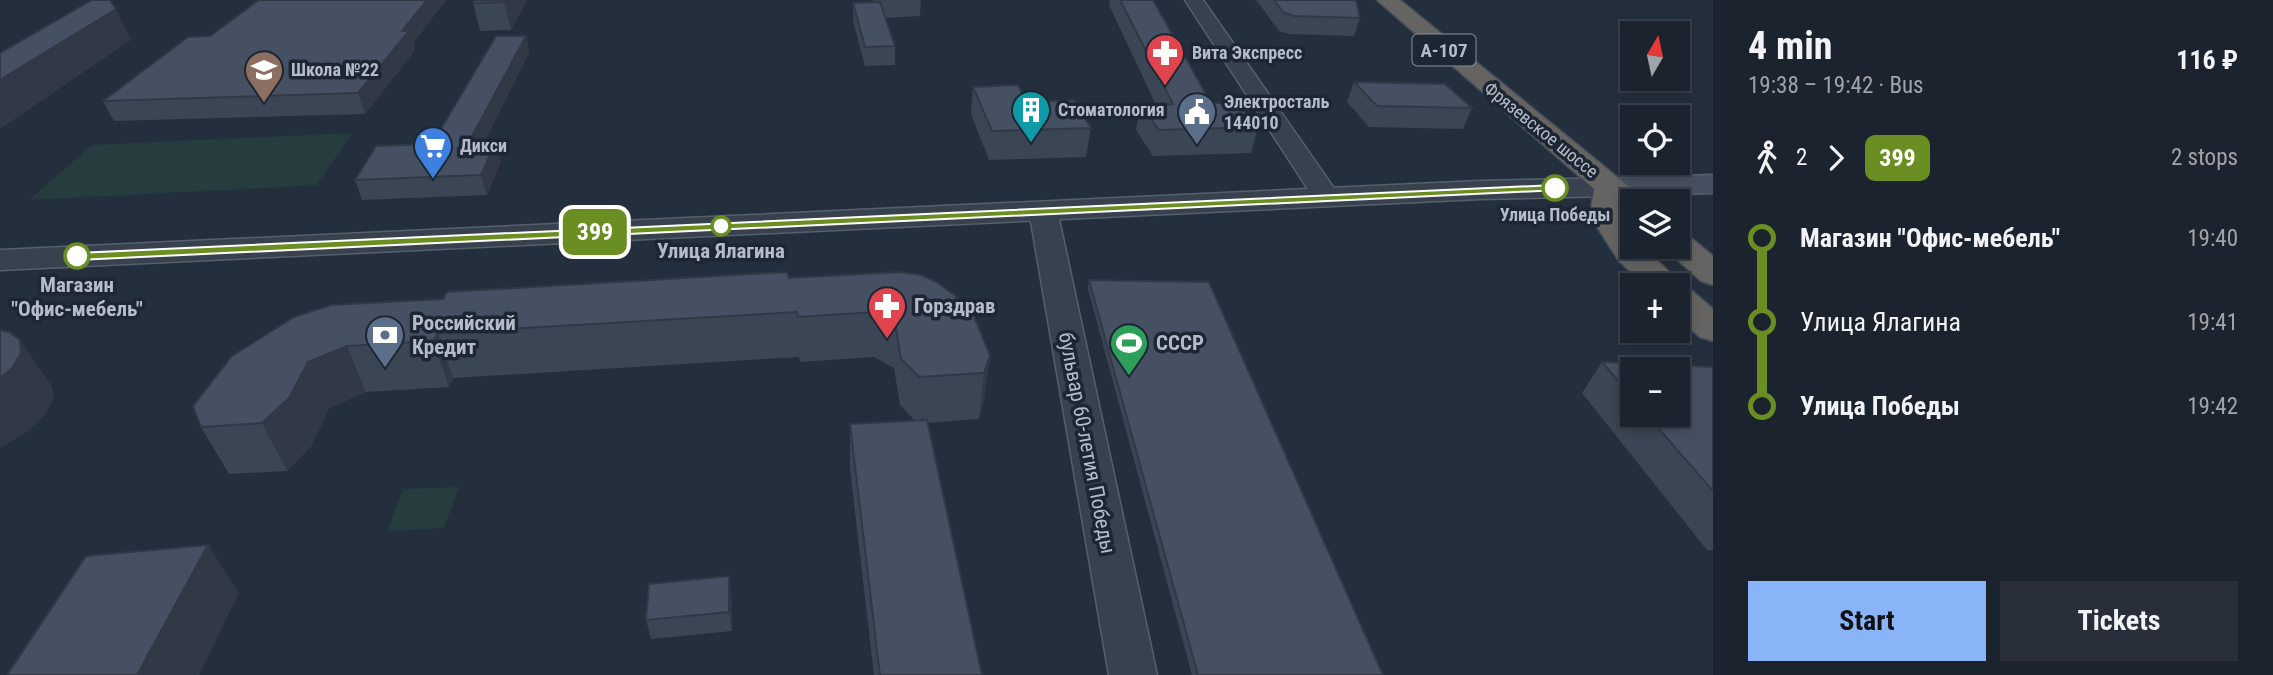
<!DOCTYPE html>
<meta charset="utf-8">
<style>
:root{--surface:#1b232e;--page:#282f3a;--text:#f1f3f6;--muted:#a0a4aa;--line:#39404a;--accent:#8ab4f8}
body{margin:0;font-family:"Roboto Condensed",sans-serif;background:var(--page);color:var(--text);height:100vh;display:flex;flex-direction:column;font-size:26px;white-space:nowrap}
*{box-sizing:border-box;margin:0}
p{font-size:23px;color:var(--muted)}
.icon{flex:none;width:38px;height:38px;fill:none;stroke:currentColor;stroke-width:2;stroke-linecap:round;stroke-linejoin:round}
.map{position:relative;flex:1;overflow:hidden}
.panel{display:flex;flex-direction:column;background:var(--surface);width:560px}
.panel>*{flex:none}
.badge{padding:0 14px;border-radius:10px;font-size:24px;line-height:46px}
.needle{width:46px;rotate:9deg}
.buttons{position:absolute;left:1620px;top:21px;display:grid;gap:14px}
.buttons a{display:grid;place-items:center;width:70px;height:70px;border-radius:0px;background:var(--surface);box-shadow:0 4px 10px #0003,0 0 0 2px var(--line);font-size:35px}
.map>.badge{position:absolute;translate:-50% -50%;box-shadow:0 0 0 4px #fff}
.legs{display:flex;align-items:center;gap:10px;height:77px;padding:0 35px;font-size:23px}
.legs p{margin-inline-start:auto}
.headline{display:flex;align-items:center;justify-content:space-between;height:119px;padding:0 35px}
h1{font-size:38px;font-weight:700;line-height:52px}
.primary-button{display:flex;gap:14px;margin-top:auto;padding:14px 35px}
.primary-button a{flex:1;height:80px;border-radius:0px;background:var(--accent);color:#111;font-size:28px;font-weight:700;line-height:80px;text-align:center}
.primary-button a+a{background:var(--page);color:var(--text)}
ul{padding:0 35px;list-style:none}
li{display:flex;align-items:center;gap:24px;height:84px;font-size:26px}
li i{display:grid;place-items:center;width:10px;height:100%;margin:0 9px;background:currentColor}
li i::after{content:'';width:18px;height:18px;margin:-9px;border:5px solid;border-radius:50%;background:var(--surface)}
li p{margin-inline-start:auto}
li:first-child i{background:linear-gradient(#0000 50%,currentColor 0)}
li:last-child i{background:linear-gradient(currentColor 50%,#0000 0)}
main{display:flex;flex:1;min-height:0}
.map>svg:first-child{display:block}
.green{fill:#263c3f}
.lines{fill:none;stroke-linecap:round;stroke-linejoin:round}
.minor-casing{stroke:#565f6c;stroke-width:3}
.tertiary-casing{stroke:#565f6c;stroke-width:3}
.secondary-casing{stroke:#565f6c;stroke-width:3}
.trunk-casing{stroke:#434c59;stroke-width:3}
.minor{fill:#38414e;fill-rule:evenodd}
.tertiary{fill:#38414e;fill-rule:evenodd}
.secondary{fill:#465061;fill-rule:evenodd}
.trunk{fill:#656462;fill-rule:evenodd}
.wall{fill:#3b4654;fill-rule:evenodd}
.shaded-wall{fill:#303945}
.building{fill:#455162;stroke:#303945;stroke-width:2}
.line-1{fill:#6b8e23;stroke:#fff;stroke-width:2}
.stop-1-dot{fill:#fff;stroke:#6b8e23;stroke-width:3.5}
.labels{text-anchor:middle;stroke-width:7;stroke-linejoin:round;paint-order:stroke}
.far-poi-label{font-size:18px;font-weight:bold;fill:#b4bcc9;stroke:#1d2633;text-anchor:start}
.far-street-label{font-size:18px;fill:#b4bcc9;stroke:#1d2633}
.far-stop-label{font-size:18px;font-weight:bold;fill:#b4bcc9;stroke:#1d2633}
.shield{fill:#1d2633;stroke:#878f9c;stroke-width:2}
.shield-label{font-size:19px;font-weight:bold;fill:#b4bcc9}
.stop-label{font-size:21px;font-weight:bold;fill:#b4bcc9;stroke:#1d2633}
.poi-label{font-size:21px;font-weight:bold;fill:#b4bcc9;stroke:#1d2633;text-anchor:start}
.street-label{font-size:21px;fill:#b4bcc9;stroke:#1d2633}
</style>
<main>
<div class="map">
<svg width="1713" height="675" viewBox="0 0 1713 675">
<rect width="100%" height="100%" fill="#242f3e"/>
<g class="green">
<path d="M352,133L317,185L29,200L92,145Z"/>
<path d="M459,487L444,528L387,531L403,489Z"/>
</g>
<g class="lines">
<defs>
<g id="minor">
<path d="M1185,0H1203L1340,197L1337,203L1327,205L1317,203Z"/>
<path d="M1043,202L1053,204L1057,210L1157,675H1109L1029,210L1033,204Z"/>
</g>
<path id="tertiary" d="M1610,178L1621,181L1625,187L1621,193L1610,196L1480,199L0,270V250L1480,181Z"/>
<path id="secondary" d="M1713,175V193L1610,196L1599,193L1595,187L1599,181L1610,178Z"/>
<g id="trunk">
<path d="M1377,0H1400L1644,199L1646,201H1633V215L1622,213L1633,232V247H1643L1683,285L1681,288L1691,290L1713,309V341L1700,337L1678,318V285H1645L1619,261L1590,216L1594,189Z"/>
<path d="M1678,234L1690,237L1713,256V285L1701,281L1663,247H1678Z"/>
</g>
</defs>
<use href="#minor" class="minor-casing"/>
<use href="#tertiary" class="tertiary-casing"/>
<use href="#secondary" class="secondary-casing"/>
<use href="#trunk" class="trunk-casing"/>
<use href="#minor" class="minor"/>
<use href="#tertiary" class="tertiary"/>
<use href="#secondary" class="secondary"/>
<use href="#trunk" class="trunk"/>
</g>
<g class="wall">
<path d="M259,0H446L413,43L415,50L365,114L114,121L103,101L210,36Z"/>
<path d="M527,0L511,30L480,31L473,3Z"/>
<path d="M873,0H921L920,16L885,18L895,46V65L865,66L853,21V3H873Z"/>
<path d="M1110,0H1153L1211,103L1258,127L1251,153L1153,156L1136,130L1141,105H1156L1109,5Z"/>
<path d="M1254,0H1356L1360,18L1354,36L1289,34L1279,31L1257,1Z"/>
<path d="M526,36L529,52L484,142L496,141L501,161L487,195L362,200L355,180L432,144Z"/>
<path d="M1354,82L1472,108L1463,129L1369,127L1347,102Z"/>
<path d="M973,87L1027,102L1091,128L1086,157L989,160L971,114Z"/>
<path d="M789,278L990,355L984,401L979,419L927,423L982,675H874L850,469V424L914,420L900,405L894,368L874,357L800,362L799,357L453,378L449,387L366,392L329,408L312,445L287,471L229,474L201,427L232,356Z"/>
<path d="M1089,280L1383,675H1192L1088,289Z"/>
<path d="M1602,362L1713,367V550H1707L1582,393ZM1633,369L1678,415H1633Z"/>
<path d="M729,576L731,595L732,631L651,639L646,620Z"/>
</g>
<g class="shaded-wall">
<path d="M427,0H446L413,43L415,50L365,114L358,93L402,31Z"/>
<path d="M506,0H527L511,30L504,2Z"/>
<path d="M116,9L131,40L0,129V80Z"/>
<path d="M526,36L529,52L474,162L469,142Z"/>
<path d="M496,141L501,161L487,195L481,175Z"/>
<path d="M438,333L453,378L449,387L433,341Z"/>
<path d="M20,340L52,386L54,398L45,415L27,432L0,448V378Z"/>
<path d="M347,346L366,392L329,408L312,445L287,471L262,423L308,362Z"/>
<path d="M990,355L984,401L979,419L984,373Z"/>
<path d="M208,545L239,593L199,675H137Z"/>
<path d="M729,576L731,595L732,631L729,612Z"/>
</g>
<g class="building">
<path d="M92,0H110L116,9L0,80V53Z"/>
<path d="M259,0H427L402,31H409L358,93L103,101L188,37L210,36Z"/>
<path d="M475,0H506L504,2L473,3Z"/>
<path d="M1120,0H1153L1211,103H1237L1258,127L1159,130L1141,105L1173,104Z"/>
<path d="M1274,0H1356L1360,18L1294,16L1284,13Z"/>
<path d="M880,2L895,46L865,47L853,3Z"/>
<path d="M496,36H526L469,142L496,141L481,175L355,180L376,146L432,144Z"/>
<path d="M1354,82L1445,84L1472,108L1377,106Z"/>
<path d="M1018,85L1027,102L1074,100L1091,128L992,131L973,87Z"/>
<path d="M787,272L789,278L899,272L921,275L937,282L970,307L990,355L984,373L919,377L901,359L895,323L875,312L798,317L797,312L438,333L433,341L347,346L308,362L289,398L262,423L201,427L193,406L232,356L294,317L331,305L443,299L447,292Z"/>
<path d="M1089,280L1209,282L1383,675H1198Z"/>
<path d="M0,330L9,332L20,340L21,353L12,368L0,378Z"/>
<path d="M1602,362L1713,367V491L1647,415H1678V369H1633V398Z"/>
<path d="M927,420L982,675H880L850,424Z"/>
<path d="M208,545L137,675H7L86,556Z"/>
<path d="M729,576V612L646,620L649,584Z"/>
</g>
<path class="line-1" d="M1555,185L1559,186V190L77,260L71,256L77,253Z"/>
<defs>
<symbol id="pharmacy-pin" viewBox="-11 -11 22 30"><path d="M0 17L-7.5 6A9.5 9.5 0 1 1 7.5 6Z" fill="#e0444e" stroke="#1d2633"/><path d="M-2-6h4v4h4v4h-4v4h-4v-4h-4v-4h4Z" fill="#fff"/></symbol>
<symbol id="school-pin" viewBox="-11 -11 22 30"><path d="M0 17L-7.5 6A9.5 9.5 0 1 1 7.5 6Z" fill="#8d6e63" stroke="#1d2633"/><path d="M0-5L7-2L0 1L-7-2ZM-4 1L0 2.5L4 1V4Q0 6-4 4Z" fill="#fff"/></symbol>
<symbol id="building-pin" viewBox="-11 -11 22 30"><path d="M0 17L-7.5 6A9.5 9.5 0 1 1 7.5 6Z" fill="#0f9aa8" stroke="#1d2633"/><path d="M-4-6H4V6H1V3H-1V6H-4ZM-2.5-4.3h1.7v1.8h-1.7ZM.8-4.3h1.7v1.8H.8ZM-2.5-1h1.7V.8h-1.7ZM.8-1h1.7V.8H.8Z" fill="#fff"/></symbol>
<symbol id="civic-pin" viewBox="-11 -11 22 30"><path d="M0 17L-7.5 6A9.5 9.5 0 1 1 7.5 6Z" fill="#5c6f8a" stroke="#1d2633"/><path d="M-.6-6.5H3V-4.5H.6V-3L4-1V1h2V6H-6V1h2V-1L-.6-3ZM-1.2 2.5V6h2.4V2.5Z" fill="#fff"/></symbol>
<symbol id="supermarket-pin" viewBox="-11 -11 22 30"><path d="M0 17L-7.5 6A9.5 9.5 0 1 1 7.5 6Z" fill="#3f7fe0" stroke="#1d2633"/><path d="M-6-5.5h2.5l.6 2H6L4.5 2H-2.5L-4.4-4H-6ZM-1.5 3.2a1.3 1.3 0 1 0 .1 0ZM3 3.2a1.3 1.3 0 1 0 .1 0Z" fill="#fff"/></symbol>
<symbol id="bank-pin" viewBox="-11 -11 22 30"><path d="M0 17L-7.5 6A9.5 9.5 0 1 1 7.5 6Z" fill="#5c6f8a" stroke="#1d2633"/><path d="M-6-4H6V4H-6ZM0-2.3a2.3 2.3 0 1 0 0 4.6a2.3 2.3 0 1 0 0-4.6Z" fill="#fff"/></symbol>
<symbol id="stadium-pin" viewBox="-11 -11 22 30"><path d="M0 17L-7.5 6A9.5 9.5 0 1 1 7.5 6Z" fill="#2e9e5b" stroke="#1d2633"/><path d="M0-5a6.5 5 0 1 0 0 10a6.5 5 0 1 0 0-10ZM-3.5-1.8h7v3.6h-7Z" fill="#fff"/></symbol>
</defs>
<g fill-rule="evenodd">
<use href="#pharmacy-pin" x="1143" y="31" width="44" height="60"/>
<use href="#school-pin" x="242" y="48" width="44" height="60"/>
<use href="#building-pin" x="1009" y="88" width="44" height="60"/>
<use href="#civic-pin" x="1175" y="90" width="44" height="60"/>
<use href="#supermarket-pin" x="411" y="124" width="44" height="60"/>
<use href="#pharmacy-pin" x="865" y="284" width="44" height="60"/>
<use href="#bank-pin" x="363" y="313" width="44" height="60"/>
<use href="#stadium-pin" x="1107" y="321" width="44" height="60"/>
</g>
<g class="stop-1-dot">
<circle cx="1555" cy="188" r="12"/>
<circle cx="721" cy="226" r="9"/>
<circle cx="77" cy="256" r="12"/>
</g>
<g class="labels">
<g class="far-poi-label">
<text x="1192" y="59">Вита Экспресс</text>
<text x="291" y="76">Школа №22</text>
<text x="1224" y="108">Электросталь<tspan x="1224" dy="21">144010</tspan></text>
<text x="1058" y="116">Стоматология</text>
<text x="460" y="152">Дикси</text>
</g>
<g class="far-street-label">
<text transform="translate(1541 130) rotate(39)" y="6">Фрязевское шоссе</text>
</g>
<g class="far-stop-label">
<text x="1555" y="221">Улица Победы</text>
</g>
<rect class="shield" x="1412.5" y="34.5" width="63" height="31" rx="5"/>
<g class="shield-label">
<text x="1444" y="57">А-107</text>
</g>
<g class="stop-label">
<text x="721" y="258">Улица Ялагина</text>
<text x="77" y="292">Магазин<tspan x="77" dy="24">"Офис-мебель"</tspan></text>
</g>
<g class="poi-label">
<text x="914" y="313">Горздрав</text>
<text x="412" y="330">Российский<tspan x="412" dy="24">Кредит</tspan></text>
<text x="1156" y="350">СССР</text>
</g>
<g class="street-label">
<text transform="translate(1087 443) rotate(79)" y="7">бульвар 60-летия Победы</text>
</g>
</g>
</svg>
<div class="buttons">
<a><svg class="needle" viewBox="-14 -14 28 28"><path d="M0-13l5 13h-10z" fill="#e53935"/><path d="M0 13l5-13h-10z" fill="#a0a4aa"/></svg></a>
<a><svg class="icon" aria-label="locate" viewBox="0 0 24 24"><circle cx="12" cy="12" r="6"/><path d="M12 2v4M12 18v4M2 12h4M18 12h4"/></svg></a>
<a><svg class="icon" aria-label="layers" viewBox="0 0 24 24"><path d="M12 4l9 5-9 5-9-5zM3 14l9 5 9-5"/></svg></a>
<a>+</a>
<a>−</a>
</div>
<b class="badge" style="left:595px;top:232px;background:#6b8e23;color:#fff">399</b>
</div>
<section class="panel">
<div class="headline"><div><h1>4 min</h1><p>19:38 – 19:42 · Bus</p></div><b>116 ₽</b></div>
<div class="legs"><svg class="icon" aria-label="walk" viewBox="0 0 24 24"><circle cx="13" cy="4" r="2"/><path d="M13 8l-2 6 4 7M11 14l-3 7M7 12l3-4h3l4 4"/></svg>2<svg class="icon" aria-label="forward" viewBox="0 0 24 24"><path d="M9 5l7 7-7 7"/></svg><b class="badge" style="background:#6b8e23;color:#fff">399</b><p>2 stops</p></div>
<ul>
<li><i style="color:#6b8e23"></i><b>Магазин &quot;Офис-мебель&quot;</b><p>19:40</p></li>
<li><i style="color:#6b8e23"></i><span>Улица Ялагина</span><p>19:41</p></li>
<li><i style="color:#6b8e23"></i><b>Улица Победы</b><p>19:42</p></li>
</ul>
<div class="primary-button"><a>Start</a><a>Tickets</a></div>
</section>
</main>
